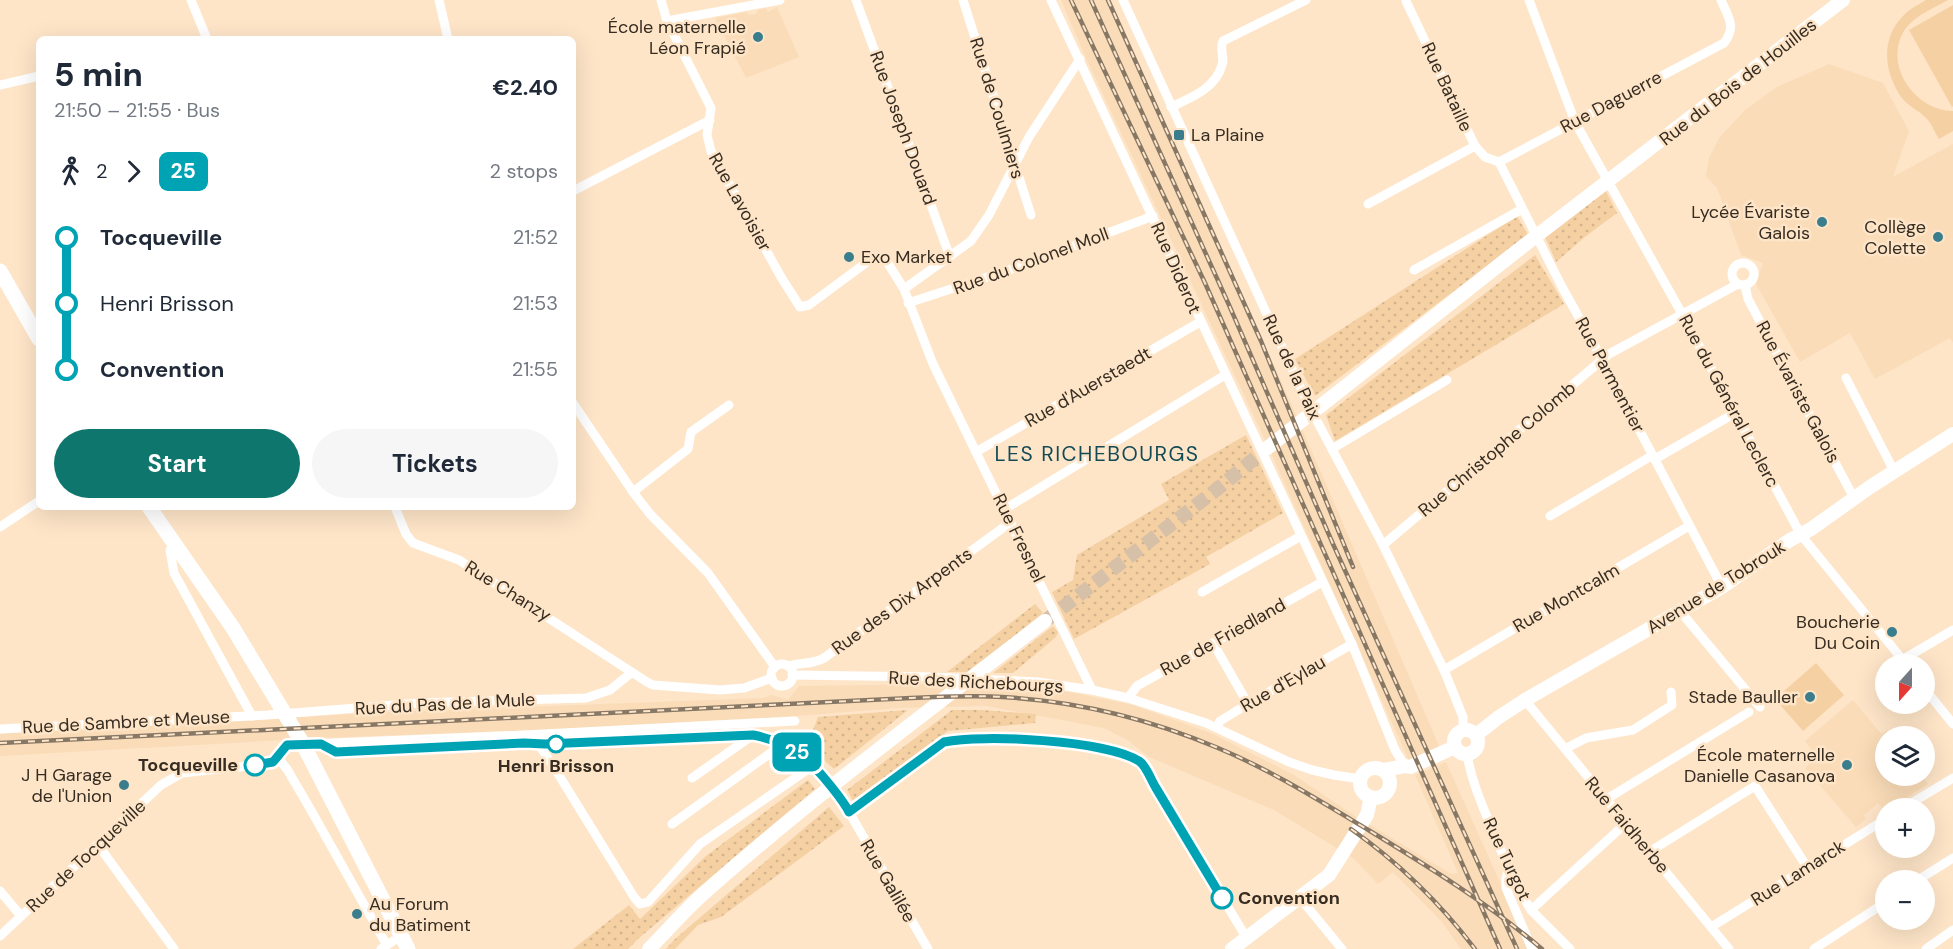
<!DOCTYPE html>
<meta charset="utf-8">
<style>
:root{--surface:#fff;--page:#f6f6f7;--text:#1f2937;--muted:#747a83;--accent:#0f766e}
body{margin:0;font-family:"DM Sans",sans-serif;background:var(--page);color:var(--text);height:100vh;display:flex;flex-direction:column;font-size:22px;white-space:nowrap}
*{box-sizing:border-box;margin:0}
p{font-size:20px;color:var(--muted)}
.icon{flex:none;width:33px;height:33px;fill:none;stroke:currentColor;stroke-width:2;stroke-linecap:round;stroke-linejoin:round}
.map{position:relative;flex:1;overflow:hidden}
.panel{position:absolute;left:36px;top:36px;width:540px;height:474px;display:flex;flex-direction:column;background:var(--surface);border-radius:9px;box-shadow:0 6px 24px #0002}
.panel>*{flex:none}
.badge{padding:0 12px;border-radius:9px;font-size:21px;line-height:39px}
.needle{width:39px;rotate:201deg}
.controls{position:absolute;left:1875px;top:654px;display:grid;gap:12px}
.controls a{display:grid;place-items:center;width:60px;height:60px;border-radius:50%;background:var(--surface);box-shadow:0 6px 24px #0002;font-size:30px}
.map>.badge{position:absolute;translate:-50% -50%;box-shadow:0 0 0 3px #fff}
.legs{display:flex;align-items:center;gap:9px;height:66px;padding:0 18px;font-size:20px}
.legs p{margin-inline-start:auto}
.head{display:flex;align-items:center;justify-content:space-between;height:102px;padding:0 18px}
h1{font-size:33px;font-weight:700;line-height:45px}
.primary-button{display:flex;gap:12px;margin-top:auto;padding:12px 18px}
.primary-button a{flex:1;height:69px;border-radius:36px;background:var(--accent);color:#fff;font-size:24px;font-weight:700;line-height:69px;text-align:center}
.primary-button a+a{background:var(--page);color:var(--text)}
ul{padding:0 18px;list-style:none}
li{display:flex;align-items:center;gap:21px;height:66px;font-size:22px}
li i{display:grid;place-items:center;width:9px;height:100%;margin:0 8px;background:currentColor}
li i::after{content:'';width:15px;height:15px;margin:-8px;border:4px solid;border-radius:50%;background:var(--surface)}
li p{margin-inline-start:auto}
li:first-child i{background:linear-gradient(#0000 50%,currentColor 0)}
li:last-child i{background:linear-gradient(currentColor 50%,#0000 0)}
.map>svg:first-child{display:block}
.built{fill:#fadcb8}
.grass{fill:url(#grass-dots)}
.green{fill:#f5d0a3}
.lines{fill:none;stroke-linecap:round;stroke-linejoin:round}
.secondary-tunnel{stroke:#d6c0a7;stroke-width:14;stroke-dasharray:14 7;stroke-linecap:butt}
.street{stroke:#fff;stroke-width:9}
.secondary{stroke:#fff;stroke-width:14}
.primary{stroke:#fff;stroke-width:15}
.rail-casing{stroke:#877765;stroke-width:4.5}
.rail{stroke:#fee5c8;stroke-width:2;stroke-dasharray:7;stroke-linecap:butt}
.line-1-casing{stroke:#fff;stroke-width:14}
.line-1{stroke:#00a3b4;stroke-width:9}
.poi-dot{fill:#3a7d8d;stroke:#fee5c8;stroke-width:2}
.stop-1-dot{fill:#fff;stroke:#00a3b4;stroke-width:3}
.labels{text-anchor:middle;stroke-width:5;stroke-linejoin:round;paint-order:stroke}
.poi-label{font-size:18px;fill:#362c21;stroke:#fee5c8;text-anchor:end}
.street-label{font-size:18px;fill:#362c21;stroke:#fee5c8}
.stop-label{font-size:18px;font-weight:bold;fill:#362c21;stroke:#fee5c8;text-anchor:end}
.quarter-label{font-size:21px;letter-spacing:1.5px;fill:#124b57;stroke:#fee5c8}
</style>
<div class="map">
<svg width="1953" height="949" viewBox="0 0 1953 949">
<defs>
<pattern id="grass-dots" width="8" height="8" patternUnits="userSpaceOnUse" patternTransform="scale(1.5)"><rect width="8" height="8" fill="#f5d0a3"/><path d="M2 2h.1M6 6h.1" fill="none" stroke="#d3b38c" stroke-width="1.8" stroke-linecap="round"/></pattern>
</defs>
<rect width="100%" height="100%" fill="#fee5c8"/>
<g class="built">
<path d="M1061,0H1111L1297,417L1440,748L1409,761L1265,440L1085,56Z"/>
<path d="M777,7L799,57L746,78L715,18L747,12L749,15L756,14L758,10L766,8L768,12Z"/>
<path d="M1829,64L1883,83L1909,131L1893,177L1953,144V343L1950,338L1875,379L1850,333L1800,362L1756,284L1763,263L1741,255L1717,188L1706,176L1709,158L1719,138L1746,109L1777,87Z"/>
<path d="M940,684L1045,687L1133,705L1213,734L1294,775L1352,814L1451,874L1458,873L1415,775L1446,762L1530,949H1461L1442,922L1393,872L1378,884L1353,858L1274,810L1149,757L1129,741L1104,728L986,706L899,708L796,716L566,729L321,738L0,756V734L390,712L763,698L772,695L788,700L799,686Z"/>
<path d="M1853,700L1881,734L1887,731L1891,736H1886V776H1921L1928,784L1890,808H1886L1885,811L1878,803L1864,815L1866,819L1856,827L1805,768L1812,762L1805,754L1811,749L1805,741Z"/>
</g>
<g class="grass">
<path d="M1606,191L1617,213L1586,236L1556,262L1545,237Z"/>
<path d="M1517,216L1528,235L1315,396L1295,359Z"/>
<path d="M1535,255L1564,304L1335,441L1326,415Z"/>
<path d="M1246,435L1283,513L1206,557L1210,564L1074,639L1052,592L1073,580L1077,555L1169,500L1161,484Z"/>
<path d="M1035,604L1043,613L969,672H947Z"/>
<path d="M1053,626L1058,632L1056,637L1013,673H993Z"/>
<path d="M908,710L834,769L817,754L823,738L813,730L818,717Z"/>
<path d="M952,710H982L1036,714L1035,723L948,731L853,801L847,790Z"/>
<path d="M808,780L815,789L639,938L628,949H573L629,905L640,919L706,856Z"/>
<path d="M829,807L844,826L721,917L698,925L675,949H666L675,939Z"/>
</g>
<g class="green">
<path d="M1926,0H1948C1934,8 1916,15 1906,28C1881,63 1915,111 1953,111V131L1939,139C1935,133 1932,124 1927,119C1920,111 1909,107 1902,98C1884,73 1880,39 1903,16C1909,9 1918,5 1926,0Z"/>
<path d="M1953,5V106L1952,107L1909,30Z"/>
<path d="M1816,663L1844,695L1803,731L1775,699Z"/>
</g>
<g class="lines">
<path class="secondary-tunnel" d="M1045,621L1216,490L1266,449"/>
<g class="street">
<path d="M191,0L207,39"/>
<path d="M439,0L448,39"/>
<path d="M661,0L667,21L711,108L707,135L711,151L781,277L800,307L809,305L874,257H884L904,289L933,364L1092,690"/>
<path d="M856,0L950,257"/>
<path d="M963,0L1031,215"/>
<path d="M1051,0L1352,644L1395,750L1405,766"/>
<path d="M1123,0L1309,406L1383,545L1444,670L1463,717V730"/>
<path d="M1529,0L1575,122L1682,314L1801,535L1906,664"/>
<path d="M1406,1L1475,146L1485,157L1499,162"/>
<path d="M667,21L780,0"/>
<path d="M0,85L39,76"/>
<path d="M1171,107C1191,98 1216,88 1222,65C1225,57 1219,49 1223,41L1306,0"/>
<path d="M1499,162L1562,287L1602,359L1722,587"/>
<path d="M1499,162L1724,43C1737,26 1728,17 1721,0"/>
<path d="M573,191L710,120"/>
<path d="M1368,204L1475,146"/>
<circle cx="1743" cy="274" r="11"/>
<path d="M1414,270L1522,209"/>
<path d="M1745,285L1748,299L1854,498"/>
<path d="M904,289L971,241L989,215L1029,137L1080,59"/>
<path d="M908,303L1009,270L1153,216"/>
<path d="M1846,378L1894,471"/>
<path d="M573,403L633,492L650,514L708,573L775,667"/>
<path d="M1332,449L1447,380"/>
<path d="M976,452L1200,322"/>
<path d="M1655,459L1735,413"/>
<path d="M633,492L688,449L691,432L729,405"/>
<path d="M395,507L406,534L413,543L459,560L647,682L653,685L720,690L744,688L772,678"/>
<path d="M1005,509L1225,375"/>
<path d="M1550,516L1653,455"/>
<path d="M0,527L39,501"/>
<path d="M1383,545L1609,354L1738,284"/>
<path d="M170,550L174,573L252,716"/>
<path d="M1202,592L1301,536"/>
<path d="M1680,611L1760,707"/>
<path d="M1213,643L1248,704"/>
<path d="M1902,660L1953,630"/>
<circle cx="782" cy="675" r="11"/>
<path d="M788,666C801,662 812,665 824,658L1011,522"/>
<path d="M1444,670L1689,526"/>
<path d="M792,675L932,677L1038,682L1092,690L1128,698L1206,723L1289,762L1312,770L1334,775L1360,779"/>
<path d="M1924,688L1953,724"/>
<path d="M1128,698L1137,686L1322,582"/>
<path d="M1525,700L1729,949"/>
<path d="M1217,727L1220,721L1248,704L1352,644"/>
<path d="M0,729L268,715L420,703L586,698L610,690L631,673"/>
<path d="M524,735L795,721"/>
<path d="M538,744L753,735L771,739L783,744L807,759L819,771L845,805L928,949"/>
<path d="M1565,749L1586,738L1633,730L1672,705L1671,692"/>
<path d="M1467,755C1472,783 1483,807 1494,834C1505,860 1516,886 1531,910L1570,949"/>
<path d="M277,757L287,769L312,812L385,942"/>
<path d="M692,778L753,735"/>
<path d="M1605,800L1749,712"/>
<path d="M1903,808L1953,778"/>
<path d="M849,812L944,742L957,739L993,738L1083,744L1113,751L1140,761L1246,937"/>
<path d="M672,824L783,744"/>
<path d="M98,845L174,949"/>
<path d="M1649,852L1755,786L1807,867"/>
<path d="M1509,868L1506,878V888L1532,949"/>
<path d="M1918,880L1953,858"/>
<path d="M0,891L21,916"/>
<path d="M1300,898L1342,949"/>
<path d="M1531,910L1625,824"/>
<path d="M1711,927L1886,819"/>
<path d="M0,936L161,785L182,773L267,764L273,762L287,745L524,735L538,744L552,764L634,897L640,904L648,902L700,844L814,765"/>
<path d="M381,949L393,941"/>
<path d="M1814,949L1886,902"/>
<path d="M1926,949L1953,930"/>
</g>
<g class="secondary">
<path d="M1266,449L1513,254L1843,0"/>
<circle cx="1466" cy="742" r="12"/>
<path d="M1476,735L1499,717L1525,700L1722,587L1790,540L1811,529L1870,487L1953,434"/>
<circle cx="1375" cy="783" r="15"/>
<path d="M1384,770L1405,766L1410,767L1455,747"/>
<path d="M649,949C667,931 684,911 703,894C812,797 930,710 1045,621"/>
<path d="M1232,949L1329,875L1367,815L1371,797"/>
</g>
<g class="primary">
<path d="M0,271L39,339"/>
<path d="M149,507L233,628L303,744L408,949"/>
</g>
<defs>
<g id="rail">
<path d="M1071,0L1205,283L1500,949"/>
<path d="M1091,0L1229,305L1333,544L1517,949"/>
<path d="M1108,0L1261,341L1353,567"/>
<path d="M0,743L911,698C941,697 972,695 1002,697C1076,701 1150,719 1218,748C1271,770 1320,801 1370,831C1429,867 1489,904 1542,949"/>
<path d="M1351,829C1398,862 1440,903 1475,949"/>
</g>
</defs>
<use href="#rail" class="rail-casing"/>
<use href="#rail" class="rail"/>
</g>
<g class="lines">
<defs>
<path id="line-1" d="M255,765L273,762L287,745L321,744L336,752L524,743L545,744L753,735C788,742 808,757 830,785C837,794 844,802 849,812L944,742C982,734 1106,740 1139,761C1146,765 1151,780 1156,788C1178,824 1200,861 1222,898"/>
</defs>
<use href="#line-1" class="line-1-casing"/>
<use href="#line-1" class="line-1"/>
</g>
<g class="poi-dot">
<circle cx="758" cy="37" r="6"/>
<rect x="1173" y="129" width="12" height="12" rx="3"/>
<circle cx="1822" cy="222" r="6"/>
<circle cx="1938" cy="237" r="6"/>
<circle cx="849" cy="257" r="6"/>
<circle cx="1892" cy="632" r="6"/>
<circle cx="1810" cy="697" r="6"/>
<circle cx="1847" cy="765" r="6"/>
<circle cx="124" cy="785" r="6"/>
<circle cx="357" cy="914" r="6"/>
</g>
<g class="stop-1-dot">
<circle cx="556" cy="744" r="8"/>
<circle cx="255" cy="765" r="10"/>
<circle cx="1222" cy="898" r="10"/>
</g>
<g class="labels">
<g class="poi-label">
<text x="746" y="33">École maternelle<tspan x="746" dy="21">Léon Frapié</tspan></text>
<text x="1191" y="141" text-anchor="start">La Plaine</text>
<text x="1810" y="218">Lycée Évariste<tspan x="1810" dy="21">Galois</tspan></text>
<text x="1926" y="233">Collège<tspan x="1926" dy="21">Colette</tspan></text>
<text x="861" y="263" text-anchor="start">Exo Market</text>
<text x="1880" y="628">Boucherie<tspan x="1880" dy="21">Du Coin</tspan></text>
<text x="1798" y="703">Stade Bauller</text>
<text x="1835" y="761">École maternelle<tspan x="1835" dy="21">Danielle Casanova</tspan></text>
<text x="112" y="781">J H Garage<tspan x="112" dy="21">de l'Union</tspan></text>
<text x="369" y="910" text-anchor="start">Au Forum<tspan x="369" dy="21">du Batiment</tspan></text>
</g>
<g class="street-label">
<text transform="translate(1738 82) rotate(-38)" y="6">Rue du Bois de Houilles</text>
<text transform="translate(1447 87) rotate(65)" y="6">Rue Bataille</text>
<text transform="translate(1611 102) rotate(-28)" y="6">Rue Daguerre</text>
<text transform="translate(997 108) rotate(73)" y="6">Rue de Coulmiers</text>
<text transform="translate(903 128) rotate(70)" y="6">Rue Joseph Douard</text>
<text transform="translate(740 202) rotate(61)" y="6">Rue Lavoisier</text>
<text transform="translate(1031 261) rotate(-20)" y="6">Rue du Colonel Moll</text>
<text transform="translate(1176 268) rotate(66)" y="6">Rue Diderot</text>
<text transform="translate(1292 367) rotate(65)" y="6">Rue de la Paix</text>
<text transform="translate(1610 375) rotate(62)" y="6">Rue Parmentier</text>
<text transform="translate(1088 387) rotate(-30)" y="6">Rue d'Auerstaedt</text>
<text transform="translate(1798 392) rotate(62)" y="6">Rue Évariste Galois</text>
<text transform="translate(1729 401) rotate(62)" y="6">Rue du Général Leclerc</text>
<text transform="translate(1497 449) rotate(-40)" y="6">Rue Christophe Colomb</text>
<text transform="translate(1019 538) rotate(64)" y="6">Rue Fresnel</text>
<text transform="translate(1716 587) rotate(-32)" y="6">Avenue de Tobrouk</text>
<text transform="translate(508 591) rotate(32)" y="6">Rue Chanzy</text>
<text transform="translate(1566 598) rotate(-30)" y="6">Rue Montcalm</text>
<text transform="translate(902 601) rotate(-36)" y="6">Rue des Dix Arpents</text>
<text transform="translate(1223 637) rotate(-29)" y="6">Rue de Friedland</text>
<text transform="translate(976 682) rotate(3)" y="6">Rue des Richebourgs</text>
<text transform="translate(1283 684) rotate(-30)" y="6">Rue d'Eylau</text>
<text transform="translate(445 704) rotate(-3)" y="6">Rue du Pas de la Mule</text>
<text transform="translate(126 722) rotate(-3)" y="6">Rue de Sambre et Meuse</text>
<text transform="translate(1627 825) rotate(50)" y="6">Rue Faidherbe</text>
<text transform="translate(86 856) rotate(-43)" y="6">Rue de Tocqueville</text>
<text transform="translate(1507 859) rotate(65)" y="6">Rue Turgot</text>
<text transform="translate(1798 873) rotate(-32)" y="6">Rue Lamarck</text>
<text transform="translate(888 881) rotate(60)" y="6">Rue Galilée</text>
</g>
<g class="stop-label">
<text x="238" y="771">Tocqueville</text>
<text x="556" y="772" text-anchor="middle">Henri Brisson</text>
<text x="1238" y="904" text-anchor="start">Convention</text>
</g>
<g class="quarter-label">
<text x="1097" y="461">LES RICHEBOURGS</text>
</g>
</g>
</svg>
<div class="controls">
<a><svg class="needle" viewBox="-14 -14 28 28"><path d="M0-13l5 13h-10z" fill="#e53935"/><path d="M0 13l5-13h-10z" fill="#747a83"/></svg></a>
<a><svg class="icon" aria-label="layers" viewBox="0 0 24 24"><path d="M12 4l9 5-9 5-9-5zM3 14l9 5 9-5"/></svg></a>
<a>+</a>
<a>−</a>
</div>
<b class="badge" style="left:797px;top:752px;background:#00a3b4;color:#fff">25</b>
<section class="panel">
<div class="head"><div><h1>5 min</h1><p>21:50 – 21:55 · Bus</p></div><b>€2.40</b></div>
<div class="legs"><svg class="icon" aria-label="walk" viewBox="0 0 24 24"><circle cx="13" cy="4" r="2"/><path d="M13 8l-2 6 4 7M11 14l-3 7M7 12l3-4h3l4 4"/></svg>2<svg class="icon" aria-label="forward" viewBox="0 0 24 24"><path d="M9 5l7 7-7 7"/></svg><b class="badge" style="background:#00a3b4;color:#fff">25</b><p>2 stops</p></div>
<ul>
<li><i style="color:#00a3b4"></i><b>Tocqueville</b><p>21:52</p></li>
<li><i style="color:#00a3b4"></i><span>Henri Brisson</span><p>21:53</p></li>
<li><i style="color:#00a3b4"></i><b>Convention</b><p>21:55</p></li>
</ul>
<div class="primary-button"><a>Start</a><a>Tickets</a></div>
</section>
</div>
